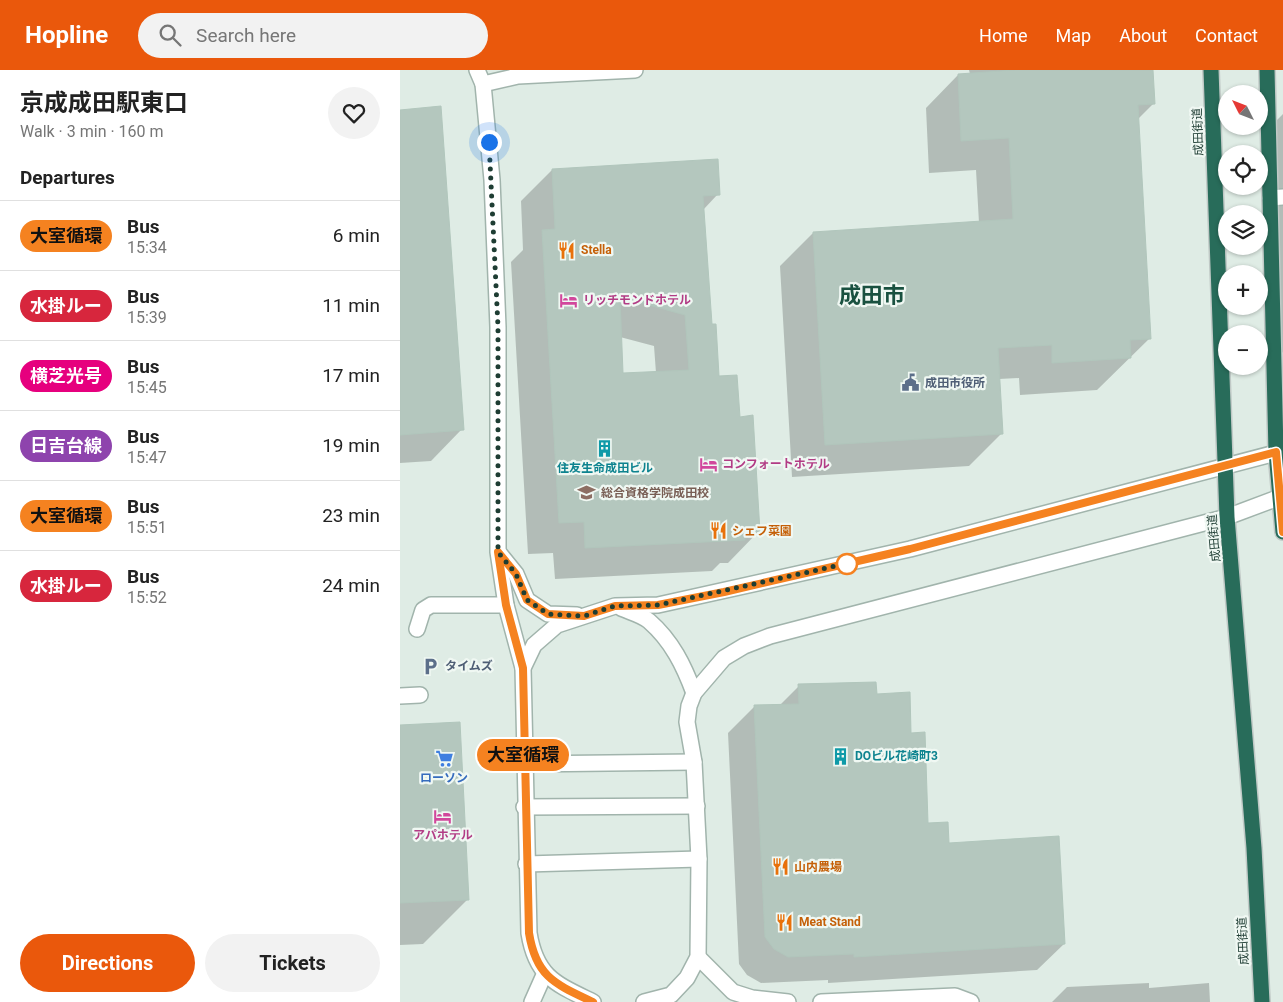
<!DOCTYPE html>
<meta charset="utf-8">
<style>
:root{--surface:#fff;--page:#f2f2f2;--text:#222;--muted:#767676;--line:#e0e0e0;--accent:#ea580c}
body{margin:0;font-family:Roboto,"Noto Sans JP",sans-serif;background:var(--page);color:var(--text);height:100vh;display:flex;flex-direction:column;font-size:19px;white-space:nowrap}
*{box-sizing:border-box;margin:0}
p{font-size:16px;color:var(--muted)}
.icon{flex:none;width:28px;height:28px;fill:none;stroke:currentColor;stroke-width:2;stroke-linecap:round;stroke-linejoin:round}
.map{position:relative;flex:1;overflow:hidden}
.side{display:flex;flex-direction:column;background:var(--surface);width:400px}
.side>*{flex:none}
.badge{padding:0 10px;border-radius:16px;font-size:18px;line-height:32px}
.needle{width:32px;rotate:312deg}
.fabs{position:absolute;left:818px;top:15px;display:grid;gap:10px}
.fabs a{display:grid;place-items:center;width:50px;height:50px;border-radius:50%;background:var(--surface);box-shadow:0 1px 4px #0004;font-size:25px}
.you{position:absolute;width:25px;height:25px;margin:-12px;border:4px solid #fff;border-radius:50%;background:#1a73e8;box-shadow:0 0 0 8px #1a73e833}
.map>.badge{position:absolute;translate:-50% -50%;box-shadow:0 0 0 2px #fff}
h2{padding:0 20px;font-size:19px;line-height:45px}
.round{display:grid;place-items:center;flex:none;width:52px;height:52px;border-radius:26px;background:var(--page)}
.summary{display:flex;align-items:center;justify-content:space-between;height:85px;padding:0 20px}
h1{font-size:24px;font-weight:700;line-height:38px}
.action{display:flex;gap:10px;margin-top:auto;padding:10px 20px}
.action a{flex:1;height:58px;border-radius:30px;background:var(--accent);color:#fff;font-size:20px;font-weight:700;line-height:58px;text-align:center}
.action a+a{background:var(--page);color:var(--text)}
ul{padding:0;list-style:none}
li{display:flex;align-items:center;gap:15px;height:70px;padding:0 20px;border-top:1px solid var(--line)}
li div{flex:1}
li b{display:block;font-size:19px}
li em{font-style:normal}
li .badge{min-width:55px;font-weight:700;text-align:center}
header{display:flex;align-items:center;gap:30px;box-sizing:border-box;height:70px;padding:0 25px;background:var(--accent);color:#fff}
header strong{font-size:24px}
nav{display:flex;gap:28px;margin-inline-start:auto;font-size:18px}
.search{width:350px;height:45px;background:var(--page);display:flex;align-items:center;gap:12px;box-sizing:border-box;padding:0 18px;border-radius:28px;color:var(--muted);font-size:19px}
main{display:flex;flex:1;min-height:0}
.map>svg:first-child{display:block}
.shadow{fill:#0003;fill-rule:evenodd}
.building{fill:#b4c7be;stroke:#b1c6bc;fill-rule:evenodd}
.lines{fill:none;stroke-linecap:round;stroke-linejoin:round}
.minor-casing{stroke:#a1b4ac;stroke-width:18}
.highway-casing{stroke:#c0c9c6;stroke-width:18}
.minor{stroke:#fff;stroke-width:15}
.highway{stroke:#286c5a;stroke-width:15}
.line-casing{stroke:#fff;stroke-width:11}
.line{stroke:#f58220;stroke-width:8}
.walk{stroke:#1e3d33;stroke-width:5;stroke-dasharray:0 9}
.stop-dot{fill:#fff;stroke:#f58220;stroke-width:2.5}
.labels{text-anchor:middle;stroke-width:4.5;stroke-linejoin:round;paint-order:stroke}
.street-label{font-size:12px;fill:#1e3d33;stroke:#f0f8f3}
.food-label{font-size:12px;font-weight:bold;fill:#c56008;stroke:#f0f8f3;text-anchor:start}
.hotel-label{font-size:12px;font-weight:bold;fill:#b23c85;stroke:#f0f8f3;text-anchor:start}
.service-label{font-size:12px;font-weight:bold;fill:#4e5e75;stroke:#f0f8f3;text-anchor:start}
.culture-label{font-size:12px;font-weight:bold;fill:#0d838f;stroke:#f0f8f3}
.education-label{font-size:12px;font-weight:bold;fill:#785e54;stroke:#f0f8f3;text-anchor:start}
.shop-label{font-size:12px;font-weight:bold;fill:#366cbe;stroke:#f0f8f3}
.town-label{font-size:22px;font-weight:bold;fill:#195140;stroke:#f0f8f3}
</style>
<header>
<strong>Hopline</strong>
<div class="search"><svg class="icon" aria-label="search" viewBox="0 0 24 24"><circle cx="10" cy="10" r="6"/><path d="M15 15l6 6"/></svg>Search here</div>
<nav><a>Home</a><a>Map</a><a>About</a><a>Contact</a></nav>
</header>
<main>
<section class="side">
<div class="summary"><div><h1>京成成田駅東口</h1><p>Walk · 3 min · 160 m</p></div><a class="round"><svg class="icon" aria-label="heart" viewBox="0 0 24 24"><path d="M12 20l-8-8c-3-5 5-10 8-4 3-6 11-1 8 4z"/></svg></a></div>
<h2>Departures</h2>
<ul>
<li><span class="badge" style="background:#f58220;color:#111">大室循環</span><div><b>Bus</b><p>15:34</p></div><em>6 min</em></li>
<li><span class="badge" style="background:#d7263d;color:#fff">水掛ルー</span><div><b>Bus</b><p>15:39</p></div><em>11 min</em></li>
<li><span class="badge" style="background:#e6007e;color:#fff">横芝光号</span><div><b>Bus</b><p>15:45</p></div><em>17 min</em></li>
<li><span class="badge" style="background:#8e44ad;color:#fff">日吉台線</span><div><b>Bus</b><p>15:47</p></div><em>19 min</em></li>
<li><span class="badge" style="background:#f58220;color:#111">大室循環</span><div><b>Bus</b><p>15:51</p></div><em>23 min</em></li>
<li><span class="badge" style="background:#d7263d;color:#fff">水掛ルー</span><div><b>Bus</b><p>15:52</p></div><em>24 min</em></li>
</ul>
<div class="action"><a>Directions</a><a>Tickets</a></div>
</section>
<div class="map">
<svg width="883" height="932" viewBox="0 0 883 932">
<rect width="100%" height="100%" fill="#dfece5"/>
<g class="shadow">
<path d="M569,0H752L754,33L737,50L750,268L697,320L620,325L619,308L599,309L602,363L569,396L392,407L380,196L413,163L579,153L576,100L529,103L526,38L558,5L570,4Z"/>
<path d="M0,41L62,359L31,391L0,393Z"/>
<path d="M883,44V283L864,258L879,243L872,55Z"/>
<path d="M152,100L318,124L303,140L311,255L318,308L339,348L359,461L328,493H320L312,501L155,509L153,483L128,484L111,192L123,180L121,131ZM220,267L254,276L256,303L222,305Z"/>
<path d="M399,616L476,625L510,664L526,754L664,874L637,900L428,913V910L361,913L347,905L339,894L328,663L355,636H379Z"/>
<path d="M0,656L68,829L23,874L0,875Z"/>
<path d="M749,913V918L809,913L810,932H652L667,917Z"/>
</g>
<g class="building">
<path d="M615,0H753L755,34L738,35L751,269L730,270L731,288L652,293V275L598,278L603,364L425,375L413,162L613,149L609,68L561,71L558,4Z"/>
<path d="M41,36L64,360L0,365V40Z"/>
<path d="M318,89L320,125L303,126L312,254H316L319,306L337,305L340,347L353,345L360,462L344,463L345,470L185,478L184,452L159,453L142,160L155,159L152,99ZM220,227L285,245L289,300L223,303Z"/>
<path d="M476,612L477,624L510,622L511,663L525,662L528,753L548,752L549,773L659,766L665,874L454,887V884L388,887L374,879L365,867L354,635L399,634L398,614Z"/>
<path d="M60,652L69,830L0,833V655Z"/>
</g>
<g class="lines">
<defs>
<g id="minor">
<path d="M77,0L83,14L92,110L98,257V482L106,535L123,598"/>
<path d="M83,14L118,6L235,0"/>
<path d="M870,128L883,127"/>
<path d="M99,483L116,504L127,530L148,544L177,545"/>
<path d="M221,538C230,542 242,545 249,551C272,571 284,596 294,623"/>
<path d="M17,559L23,540L31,535H106"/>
<path d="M0,626L20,625"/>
<path d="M124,694L294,692"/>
<path d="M124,737L297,736"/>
<path d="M126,794L299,789"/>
<path d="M298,887L333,922L352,928L388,932"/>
<path d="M132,932L144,905"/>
<path d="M193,932C156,914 136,907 129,863L123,598L134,575L157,555L215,536L258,535L510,479L883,381"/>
<path d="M244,932L271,925L287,908L298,887L299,789L294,692L287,652L289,636L294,623L324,588L344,576L370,566L827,447L883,426"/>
<path d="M421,932L555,926L571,932"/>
</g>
<g id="highway">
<path d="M811,0L827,447L854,778L862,932"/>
<path d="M867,0L876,382L883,462"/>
</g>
</defs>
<use href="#minor" class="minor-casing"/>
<use href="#highway" class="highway-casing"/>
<use href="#minor" class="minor"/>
<use href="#highway" class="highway"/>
</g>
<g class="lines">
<defs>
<path id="line" d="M193,932C155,914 136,907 129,863L123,598L106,535L98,482L116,504L127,530L148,544L184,546L215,536L258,535L324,522L510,479L876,382L883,462"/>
</defs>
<use href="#line" class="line-casing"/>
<use href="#line" class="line"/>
<path class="walk" d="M89,72L98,257V482L116,504L127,530L148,544L184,546L215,536L258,535L454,492L447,494"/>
</g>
<defs>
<symbol id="restaurant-bare" viewBox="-9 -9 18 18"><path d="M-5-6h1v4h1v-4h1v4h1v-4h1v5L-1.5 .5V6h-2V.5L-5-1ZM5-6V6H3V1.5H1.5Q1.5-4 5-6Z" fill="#e8710a" stroke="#f0f8f3" stroke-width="2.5" paint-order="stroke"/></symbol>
<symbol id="hotel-bare" viewBox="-9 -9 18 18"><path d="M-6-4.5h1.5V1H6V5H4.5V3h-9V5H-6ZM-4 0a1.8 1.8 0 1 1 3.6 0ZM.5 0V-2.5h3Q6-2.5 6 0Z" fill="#d1479c" stroke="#f0f8f3" stroke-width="2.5" paint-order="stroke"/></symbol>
<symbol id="civic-bare" viewBox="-9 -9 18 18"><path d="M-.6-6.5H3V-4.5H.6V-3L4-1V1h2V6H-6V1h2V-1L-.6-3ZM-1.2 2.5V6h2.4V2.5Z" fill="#5c6f8a" stroke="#f0f8f3" stroke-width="2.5" paint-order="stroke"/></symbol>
<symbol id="building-bare" viewBox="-9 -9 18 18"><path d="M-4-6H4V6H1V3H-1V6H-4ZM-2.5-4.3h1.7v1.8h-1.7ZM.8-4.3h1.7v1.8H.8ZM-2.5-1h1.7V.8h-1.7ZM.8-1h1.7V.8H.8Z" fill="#0f9aa8" stroke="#f0f8f3" stroke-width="2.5" paint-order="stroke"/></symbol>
<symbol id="university-bare" viewBox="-9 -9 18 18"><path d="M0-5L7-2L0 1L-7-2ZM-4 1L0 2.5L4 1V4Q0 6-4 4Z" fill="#8d6e63" stroke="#f0f8f3" stroke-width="2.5" paint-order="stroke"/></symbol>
<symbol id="parking-bare" viewBox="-9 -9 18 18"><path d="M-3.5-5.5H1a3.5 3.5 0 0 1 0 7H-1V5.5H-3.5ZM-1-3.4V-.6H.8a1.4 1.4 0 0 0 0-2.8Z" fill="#5c6f8a" stroke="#f0f8f3" stroke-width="2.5" paint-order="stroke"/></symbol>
<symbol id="supermarket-bare" viewBox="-9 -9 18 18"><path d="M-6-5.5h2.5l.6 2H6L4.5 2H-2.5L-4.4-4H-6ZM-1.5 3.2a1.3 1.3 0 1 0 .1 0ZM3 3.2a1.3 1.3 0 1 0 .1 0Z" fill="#3f7fe0" stroke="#f0f8f3" stroke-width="2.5" paint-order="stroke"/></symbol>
</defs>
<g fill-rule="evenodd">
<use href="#restaurant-bare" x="154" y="168" width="25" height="25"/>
<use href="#hotel-bare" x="156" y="218" width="25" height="25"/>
<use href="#civic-bare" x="498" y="300" width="25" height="25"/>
<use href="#building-bare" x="192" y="366" width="25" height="25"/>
<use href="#hotel-bare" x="296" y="382" width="25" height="25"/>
<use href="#university-bare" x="174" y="410" width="25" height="25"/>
<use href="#restaurant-bare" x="306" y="448" width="25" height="25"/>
<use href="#parking-bare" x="18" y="584" width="25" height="25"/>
<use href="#building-bare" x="428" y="674" width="25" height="25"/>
<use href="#supermarket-bare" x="32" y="676" width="25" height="25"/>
<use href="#hotel-bare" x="30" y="734" width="25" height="25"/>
<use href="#restaurant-bare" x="368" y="784" width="25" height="25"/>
<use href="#restaurant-bare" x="372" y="840" width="25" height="25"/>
</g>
<circle class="stop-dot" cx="447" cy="494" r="10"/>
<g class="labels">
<g class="street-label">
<text transform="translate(798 62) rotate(-92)" y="4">成田街道</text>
<text transform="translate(814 468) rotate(-95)" y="4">成田街道</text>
<text transform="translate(843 871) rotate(-93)" y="4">成田街道</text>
</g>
<g class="food-label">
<text x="181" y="184">Stella</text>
<text x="332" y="465">シェフ菜園</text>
<text x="394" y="801">山内農場</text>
<text x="399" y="856">Meat Stand</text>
</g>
<g class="hotel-label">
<text x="183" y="234">リッチモンドホテル</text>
<text x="322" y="398">コンフォートホテル</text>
<text x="43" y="769" text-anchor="middle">アパホテル</text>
</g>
<g class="service-label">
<text x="525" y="317">成田市役所</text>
<text x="45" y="600">タイムズ</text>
</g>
<g class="culture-label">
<text x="205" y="402">住友生命成田ビル</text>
<text x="455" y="690" text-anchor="start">DOビル花崎町3</text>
</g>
<g class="education-label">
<text x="201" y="427">総合資格学院成田校</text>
</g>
<g class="shop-label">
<text x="44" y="712">ローソン</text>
</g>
<g class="town-label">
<text x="472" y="233">成田市</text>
</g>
</g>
</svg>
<div class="fabs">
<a><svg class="needle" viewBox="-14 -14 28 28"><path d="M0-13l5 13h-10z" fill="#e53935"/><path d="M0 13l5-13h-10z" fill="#767676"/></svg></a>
<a><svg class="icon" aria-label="locate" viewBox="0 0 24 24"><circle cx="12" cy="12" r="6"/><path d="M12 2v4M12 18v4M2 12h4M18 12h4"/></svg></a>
<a><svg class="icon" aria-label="layers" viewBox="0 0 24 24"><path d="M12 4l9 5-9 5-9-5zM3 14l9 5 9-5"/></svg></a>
<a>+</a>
<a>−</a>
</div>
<div class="you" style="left:89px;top:72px"></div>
<b class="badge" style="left:123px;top:685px;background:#f58220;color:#111">大室循環</b>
</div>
</main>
